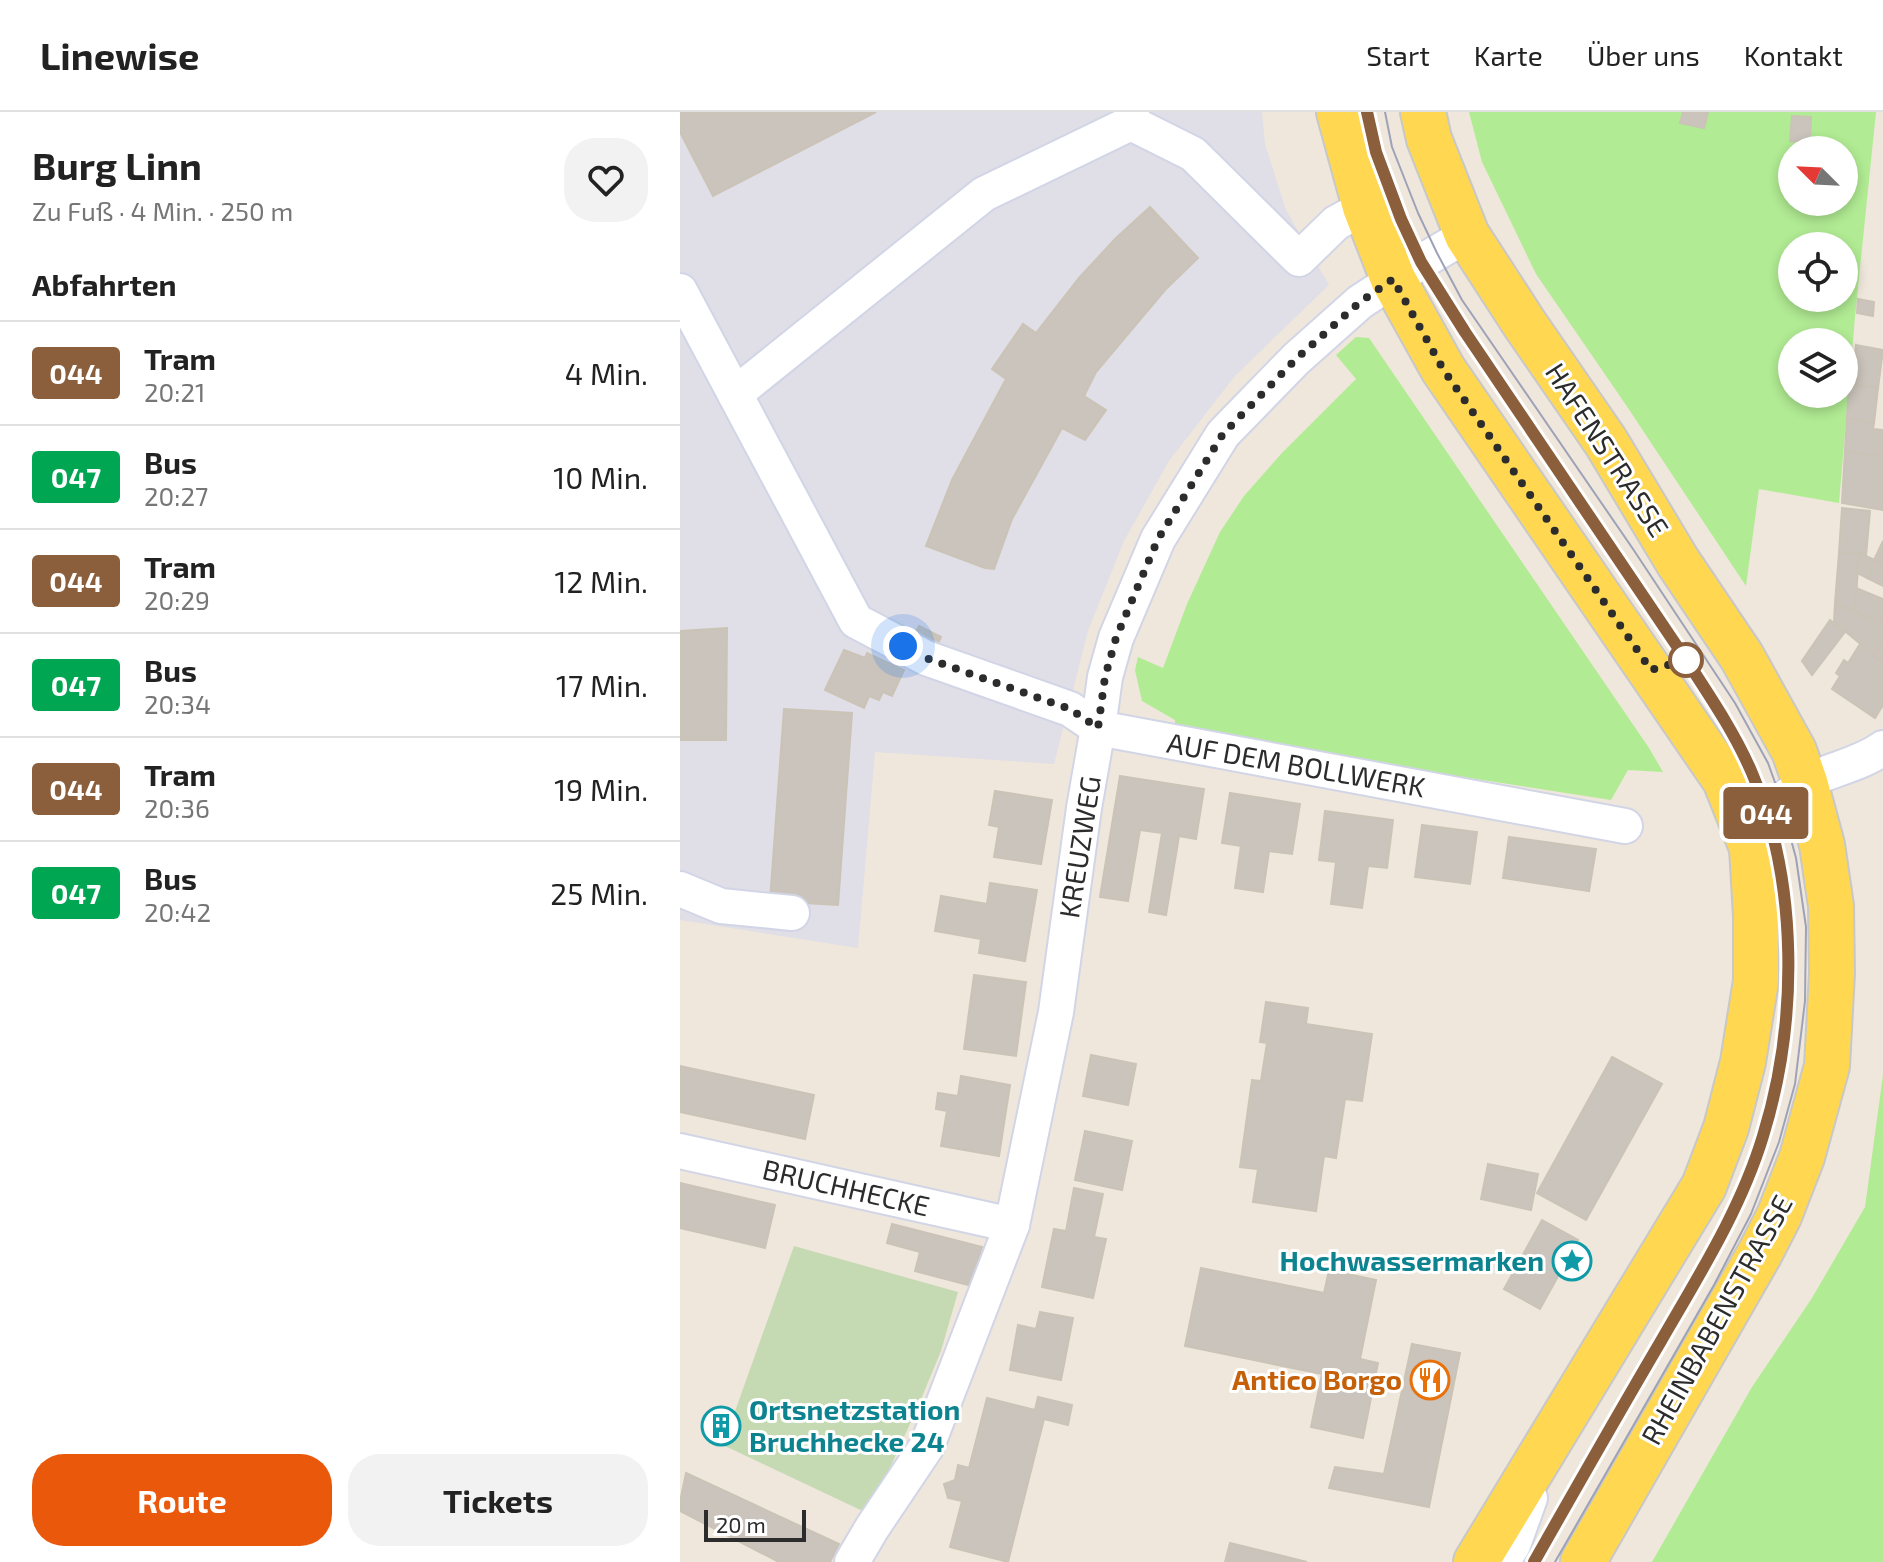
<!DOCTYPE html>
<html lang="de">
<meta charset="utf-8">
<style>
:root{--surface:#fff;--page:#f2f2f2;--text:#222;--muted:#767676;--line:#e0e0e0;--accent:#ea580c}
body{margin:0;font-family:"Exo 2",sans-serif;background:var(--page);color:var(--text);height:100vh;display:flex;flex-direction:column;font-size:30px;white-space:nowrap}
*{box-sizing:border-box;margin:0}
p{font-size:26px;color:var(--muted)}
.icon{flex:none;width:44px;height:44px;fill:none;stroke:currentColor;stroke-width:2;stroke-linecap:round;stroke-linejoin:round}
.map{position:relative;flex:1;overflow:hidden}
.panel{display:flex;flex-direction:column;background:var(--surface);width:680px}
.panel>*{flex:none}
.badge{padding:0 16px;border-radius:6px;font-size:28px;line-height:52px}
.needle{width:52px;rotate:294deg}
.tools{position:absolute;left:1098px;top:24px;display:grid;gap:16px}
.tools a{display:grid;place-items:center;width:80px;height:80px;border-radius:50%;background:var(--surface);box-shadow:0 4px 12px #0003;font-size:40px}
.scale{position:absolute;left:24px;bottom:20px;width:102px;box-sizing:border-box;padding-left:8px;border:4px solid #2c2c2c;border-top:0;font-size:22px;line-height:28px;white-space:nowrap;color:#2c2c2c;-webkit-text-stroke:6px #fff;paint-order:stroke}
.you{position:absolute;width:40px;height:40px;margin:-20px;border:6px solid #fff;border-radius:50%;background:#1a73e8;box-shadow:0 0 0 12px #1a73e833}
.map>.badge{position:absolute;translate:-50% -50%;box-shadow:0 0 0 4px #fff}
h2{padding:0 32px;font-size:30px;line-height:72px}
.round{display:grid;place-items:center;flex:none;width:84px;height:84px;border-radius:32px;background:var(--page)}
.overview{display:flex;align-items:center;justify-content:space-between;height:136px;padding:0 32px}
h1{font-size:38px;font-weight:700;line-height:60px}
.button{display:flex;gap:16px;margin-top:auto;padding:16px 32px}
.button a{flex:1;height:92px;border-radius:32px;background:var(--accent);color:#fff;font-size:32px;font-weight:700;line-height:92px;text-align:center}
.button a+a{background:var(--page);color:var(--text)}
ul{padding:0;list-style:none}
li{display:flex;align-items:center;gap:24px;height:104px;padding:0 32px;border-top:2px solid var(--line)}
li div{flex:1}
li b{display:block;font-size:30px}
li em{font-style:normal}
li .badge{min-width:88px;font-weight:700;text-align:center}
header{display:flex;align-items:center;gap:48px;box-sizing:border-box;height:112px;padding:0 40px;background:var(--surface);border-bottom:2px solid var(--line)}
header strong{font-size:38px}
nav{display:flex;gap:44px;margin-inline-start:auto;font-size:28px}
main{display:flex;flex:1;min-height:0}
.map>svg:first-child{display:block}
.industrial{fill:#e0dee7}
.green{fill:#b1eb93;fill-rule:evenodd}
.cemetery{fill:#c5dab2}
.building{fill:#cac4bc;stroke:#cac3b6;stroke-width:2}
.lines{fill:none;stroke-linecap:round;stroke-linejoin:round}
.minor-casing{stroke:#d1d5e6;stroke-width:38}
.major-casing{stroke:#c8c8c8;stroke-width:48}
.minor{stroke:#fff;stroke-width:34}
.major{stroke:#ffd751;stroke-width:44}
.tram{stroke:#9ea2b8;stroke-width:2}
.line-casing{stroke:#fff;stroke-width:18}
.line{stroke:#8b5e3c;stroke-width:12}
.walk{stroke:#2c2c2c;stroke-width:8;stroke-dasharray:0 14.4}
.stop-dot{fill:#fff;stroke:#8b5e3c;stroke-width:4}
.labels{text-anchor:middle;stroke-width:6;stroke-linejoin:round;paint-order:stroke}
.street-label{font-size:28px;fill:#2c2c2c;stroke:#fff}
.culture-label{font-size:28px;font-weight:bold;fill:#0d838f;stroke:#fff;text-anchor:end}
.food-label{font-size:28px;font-weight:bold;fill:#c56008;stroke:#fff;text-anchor:end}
</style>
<header>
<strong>Linewise</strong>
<nav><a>Start</a><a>Karte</a><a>Über uns</a><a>Kontakt</a></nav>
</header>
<main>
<section class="panel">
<div class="overview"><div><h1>Burg Linn</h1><p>Zu Fuß · 4 Min. · 250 m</p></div><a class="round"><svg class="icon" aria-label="heart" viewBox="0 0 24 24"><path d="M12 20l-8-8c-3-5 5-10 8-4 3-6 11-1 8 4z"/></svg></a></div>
<h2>Abfahrten</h2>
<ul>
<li><span class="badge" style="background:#8b5e3c;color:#fff">044</span><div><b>Tram</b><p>20:21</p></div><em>4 Min.</em></li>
<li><span class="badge" style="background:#00a651;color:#fff">047</span><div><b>Bus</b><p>20:27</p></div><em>10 Min.</em></li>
<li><span class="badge" style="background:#8b5e3c;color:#fff">044</span><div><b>Tram</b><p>20:29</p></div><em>12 Min.</em></li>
<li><span class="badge" style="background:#00a651;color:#fff">047</span><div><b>Bus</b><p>20:34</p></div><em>17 Min.</em></li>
<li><span class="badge" style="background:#8b5e3c;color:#fff">044</span><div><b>Tram</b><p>20:36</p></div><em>19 Min.</em></li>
<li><span class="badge" style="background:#00a651;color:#fff">047</span><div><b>Bus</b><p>20:42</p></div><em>25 Min.</em></li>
</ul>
<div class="button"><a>Route</a><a>Tickets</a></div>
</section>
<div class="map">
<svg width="1203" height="1450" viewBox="0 0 1203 1450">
<rect width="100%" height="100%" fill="#efe7dc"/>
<path class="industrial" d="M0,0H582L585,32L606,98L649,173L555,264L489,349L444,429L408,519L374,652L195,640L178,836L0,808Z"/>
<g class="green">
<path d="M789,0H1196L1175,205L1159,391L1079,377L1066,474L946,293L856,162L802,50ZM1112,38H1164V90H1112ZM1112,134H1164V186H1112ZM1112,230H1164V282H1112Z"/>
<path d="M676,225L689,226L969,636L983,660L948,658L931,688L495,620V608L462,589L455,558L458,545L483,556L507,492L540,420L564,384L601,342L676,267L656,243Z"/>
<path d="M1203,963V1450H972L1072,1275L1132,1186L1185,1095Z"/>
</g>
<path class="cemetery" d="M114,1134L278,1180L261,1239L239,1292L189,1402L43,1333Z"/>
<g class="building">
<path d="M0,0H196L33,84L0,20Z"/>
<path d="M1003,0H1028L1024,16L1000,11Z"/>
<path d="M1112,4L1131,5L1130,31L1110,29Z"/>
<path d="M470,95L518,146L485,178L416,260L404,284L426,298L405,328L382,316L332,407L314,457L305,456L246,434L272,368L326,267L312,257L343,212L356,221L399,166L435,127Z"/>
<path d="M1178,187L1194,190L1193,204L1177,201Z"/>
<path d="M1176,233L1203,238L1198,276L1172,272Z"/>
<path d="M1169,272L1198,276L1194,311L1167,306Z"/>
<path d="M1167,306L1194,311L1193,317L1203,318V345L1165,339Z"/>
<path d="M1165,339L1203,345V398L1162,391Z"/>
<path d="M1162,396L1190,399L1186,444L1179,441H1159Z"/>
<path d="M1203,429V452L1194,448Z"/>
<path d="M1159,441H1179L1175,500L1155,491Z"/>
<path d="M1179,441L1195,448L1187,466L1177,461Z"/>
<path d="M1195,448L1203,452V474L1187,466Z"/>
<path d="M1176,476L1203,487V512L1175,500Z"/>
<path d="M1155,491L1203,512V530L1195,544L1154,510Z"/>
<path d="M1150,508L1165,520L1132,563L1122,549Z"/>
<path d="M239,514L261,525L256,536L233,525Z"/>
<path d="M47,516L46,628H0V519Z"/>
<path d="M1203,530V551L1195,544Z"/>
<path d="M1180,532L1203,551V593L1195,606L1152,577L1160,564L1156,561L1164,548L1168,551Z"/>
<path d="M164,538L185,546L187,541L224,558L212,584L203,580L199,588L189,584L184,596L145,578Z"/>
<path d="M104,597L172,601L158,793L90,789Z"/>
<path d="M440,664L524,677L516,727L499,724L486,803L469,800L482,721L460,718L448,789L420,785Z"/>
<path d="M315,679L372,688L361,752L314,745L319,715L309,713Z"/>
<path d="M550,681L620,692L612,742L589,739L583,780L555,776L561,734L542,731Z"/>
<path d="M645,699L713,708L707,756L688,754L682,796L651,792L656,750L639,748Z"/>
<path d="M742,713L797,720L790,772L735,765Z"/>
<path d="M829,725L916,737L909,779L823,766Z"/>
<path d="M310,771L357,778L345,849L299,841L301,827L255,819L261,784L307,792Z"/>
<path d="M294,863L346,870L336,944L284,937Z"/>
<path d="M586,890L628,896L626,912L692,922L682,989L665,987L656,1046L644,1044L636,1099L573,1090L578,1057L560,1055L572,968L581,969L587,931L580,930Z"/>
<path d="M411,943L456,952L448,993L403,984Z"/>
<path d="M932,945L982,972L906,1108L857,1081Z"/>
<path d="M0,954L134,983L125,1027L0,1000Z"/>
<path d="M281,964L330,973L319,1044L261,1034L267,999L256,997L258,981L278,984Z"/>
<path d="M405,1019L452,1029L442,1078L395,1068Z"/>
<path d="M808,1052L858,1062L851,1098L801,1087Z"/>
<path d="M0,1071L95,1093L85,1136L0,1116Z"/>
<path d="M394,1076L423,1082L414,1125L426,1127L413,1186L362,1175L374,1117L386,1119Z"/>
<path d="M862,1108L898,1128L860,1197L824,1177Z"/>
<path d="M212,1112L302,1135L292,1174L235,1159L240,1140L207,1131Z"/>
<path d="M521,1156L644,1181L649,1158L696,1168L680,1247L698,1251L683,1326L631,1315L642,1262L505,1234Z"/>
<path d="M360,1200L393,1206L381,1268L330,1258L338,1213L356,1217Z"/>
<path d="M732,1232L780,1241L749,1395L649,1376L655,1355L704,1362Z"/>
<path d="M358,1285L392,1293L388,1313L364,1307L328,1450L270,1435L282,1389L268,1386L264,1372L275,1368L278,1353L289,1356L307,1286L355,1298Z"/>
<path d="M38,1300L51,1305L43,1328L30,1323Z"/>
<path d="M6,1361L159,1432L150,1450H99L0,1399V1390Z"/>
<path d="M550,1431L627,1450H545Z"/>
</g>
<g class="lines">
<defs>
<g id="minor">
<path d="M451,11L513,42L619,147L656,111L685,95"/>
<path d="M0,179L176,509L246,546L390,597L418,616L945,714"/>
<path d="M55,282L304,82L451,11L452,0"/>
<path d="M1072,736C1086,711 1101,683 1128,669C1152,657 1181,652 1203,636"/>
<path d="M0,777L41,794L112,801"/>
<path d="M0,1039L332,1113"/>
<path d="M172,1450L192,1416L247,1334L332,1113L376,900L404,696L418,616L425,565L436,526L478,427L543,322L616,247L680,190L741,150L787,123"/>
<path d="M822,1450L833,1433L850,1386"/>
</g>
<g id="major">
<path d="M659,0L685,95L713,167L763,257L1045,668L1072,736L1076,804V869L1063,950L1046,1016L1024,1074L796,1450"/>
<path d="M743,0L749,27L787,123L844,211L926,330L998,450L1062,545L1114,639L1125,670L1142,733L1151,794L1152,861L1147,954L1122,1045L1099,1104L1080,1141L903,1450"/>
</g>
</defs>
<use href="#minor" class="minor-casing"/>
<use href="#major" class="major-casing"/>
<use href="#minor" class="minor"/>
<use href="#major" class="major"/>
<g class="tram">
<path d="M687,0L696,40L721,107L741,150L769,196L833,293L988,520L1039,600L1071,658L1080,681L1099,750L1109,817L1108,887L1097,969L1083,1024L1056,1095L854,1450"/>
<path d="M705,0L712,35L738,101L757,141L782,188L953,437L1055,591L1088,651L1097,676L1116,746L1126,815L1125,889L1115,972L1099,1030L1071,1102L1034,1173L875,1450"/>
</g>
</g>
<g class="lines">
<defs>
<path id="line" d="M687,0L696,40L721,107L741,150L785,220L1005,546C1029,583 1055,621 1072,661C1119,771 1118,911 1083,1024C1061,1097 1019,1163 981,1229C938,1302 896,1376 854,1450"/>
</defs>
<use href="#line" class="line-casing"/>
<use href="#line" class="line"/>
<path class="walk" d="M223,534L246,546L390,597L418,616L425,565L436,526L478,427L543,322L616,247L680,190L713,167L763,257L971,558L1006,548"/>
</g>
<defs>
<symbol id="sight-ring" viewBox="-11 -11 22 22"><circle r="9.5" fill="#fff" stroke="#0f9aa8" stroke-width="1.5"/><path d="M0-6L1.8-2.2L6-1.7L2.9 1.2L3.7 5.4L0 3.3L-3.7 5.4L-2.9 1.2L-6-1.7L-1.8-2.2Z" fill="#0f9aa8"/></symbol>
<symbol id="restaurant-ring" viewBox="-11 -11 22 22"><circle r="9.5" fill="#fff" stroke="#e8710a" stroke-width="1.5"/><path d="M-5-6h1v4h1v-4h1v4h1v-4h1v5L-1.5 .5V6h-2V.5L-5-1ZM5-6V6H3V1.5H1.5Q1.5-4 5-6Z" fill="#e8710a"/></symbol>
<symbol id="building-ring" viewBox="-11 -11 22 22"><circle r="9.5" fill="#fff" stroke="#0f9aa8" stroke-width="1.5"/><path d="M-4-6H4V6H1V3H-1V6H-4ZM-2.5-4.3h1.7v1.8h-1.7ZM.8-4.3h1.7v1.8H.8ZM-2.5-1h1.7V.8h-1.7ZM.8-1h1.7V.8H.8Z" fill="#0f9aa8"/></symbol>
</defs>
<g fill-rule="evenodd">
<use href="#sight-ring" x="870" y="1127" width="44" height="44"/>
<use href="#restaurant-ring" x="728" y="1246" width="44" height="44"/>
<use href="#building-ring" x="19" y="1292" width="44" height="44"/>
</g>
<circle class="stop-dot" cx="1006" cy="548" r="16"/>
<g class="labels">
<g class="street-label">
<text transform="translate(927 338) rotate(57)" y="10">HAFENSTRASSE</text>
<text transform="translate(616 653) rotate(10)" y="10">AUF DEM BOLLWERK</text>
<text transform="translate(400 735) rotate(-81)" y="10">KREUZWEG</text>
<text transform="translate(166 1076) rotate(13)" y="10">BRUCHHECKE</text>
<text transform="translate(1037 1208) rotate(-61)" y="10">RHEINBABENSTRASSE</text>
</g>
<g class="culture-label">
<text x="864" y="1159">Hochwassermarken</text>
<text x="69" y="1308" text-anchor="start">Ortsnetzstation<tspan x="69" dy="32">Bruchhecke 24</tspan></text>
</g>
<g class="food-label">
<text x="722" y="1278">Antico Borgo</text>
</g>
</g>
</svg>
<div class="tools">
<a><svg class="needle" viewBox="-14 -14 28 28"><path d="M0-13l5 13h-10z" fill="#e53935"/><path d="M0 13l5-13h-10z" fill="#767676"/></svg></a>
<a><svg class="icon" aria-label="locate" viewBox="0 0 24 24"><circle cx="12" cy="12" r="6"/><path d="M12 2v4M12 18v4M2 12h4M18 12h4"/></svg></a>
<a><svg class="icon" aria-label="layers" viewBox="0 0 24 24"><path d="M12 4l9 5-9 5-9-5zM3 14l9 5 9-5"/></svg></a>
</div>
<div class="scale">20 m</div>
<div class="you" style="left:223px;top:534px"></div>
<b class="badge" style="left:1086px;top:701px;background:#8b5e3c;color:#fff">044</b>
</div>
</main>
